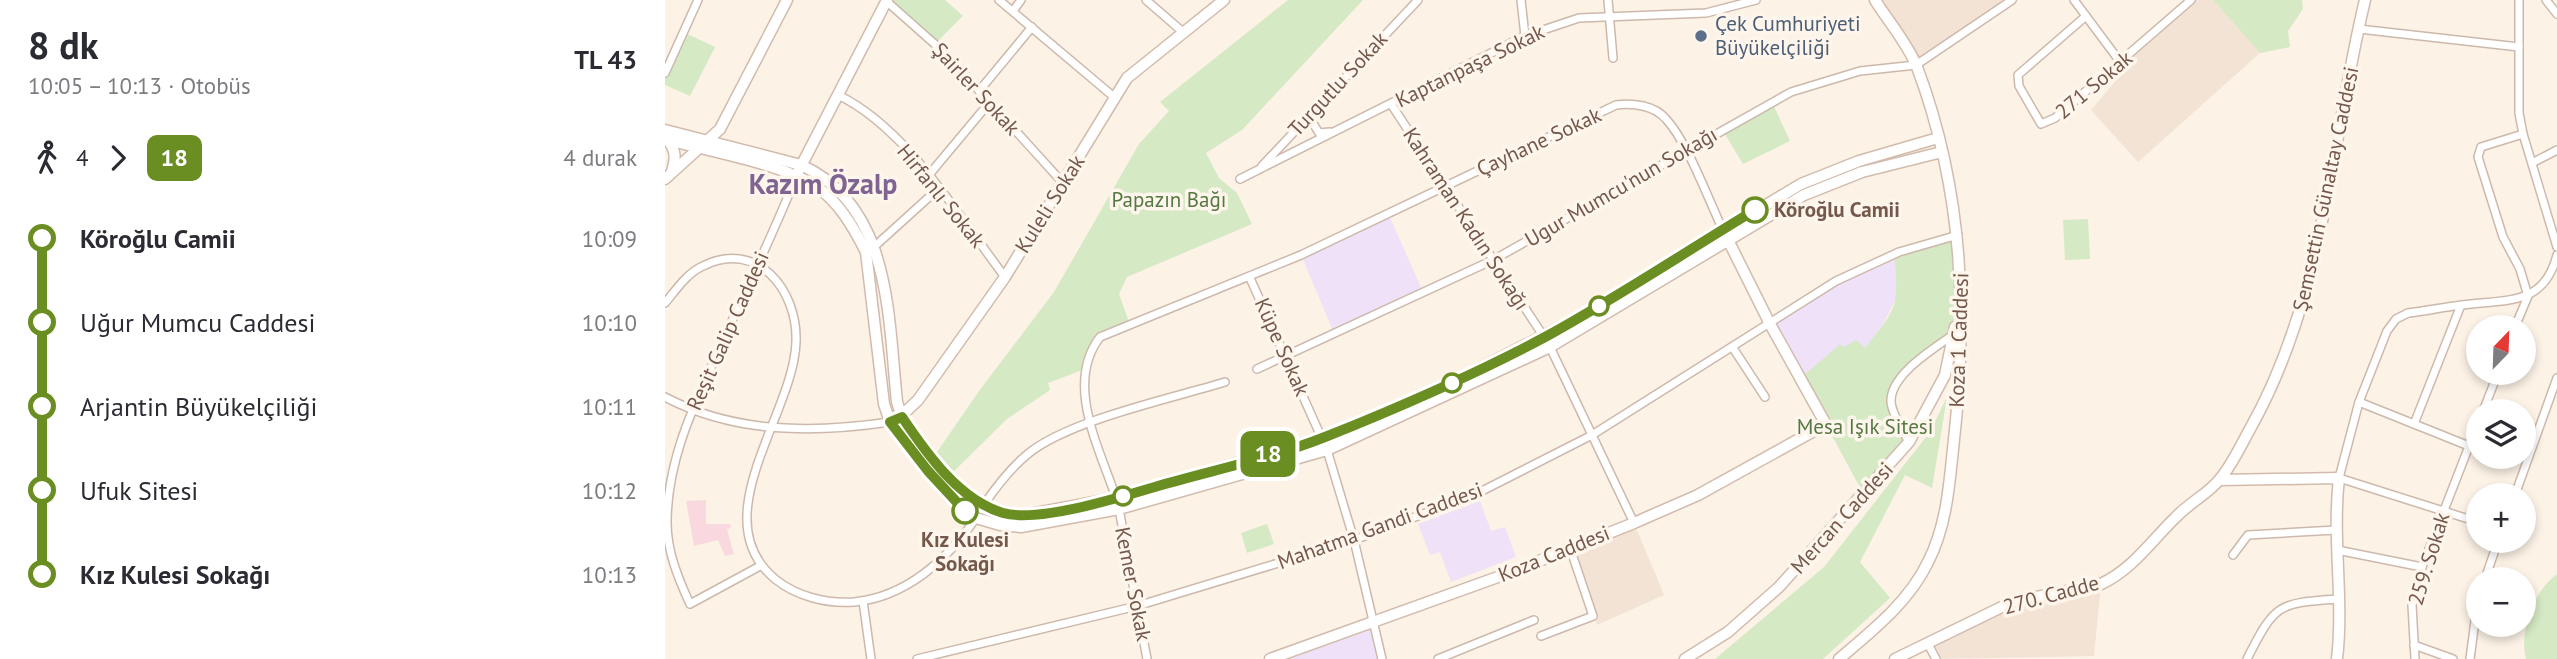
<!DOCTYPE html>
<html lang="tr">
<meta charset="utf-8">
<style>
:root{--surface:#fff;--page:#f2f2f3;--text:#2b2b33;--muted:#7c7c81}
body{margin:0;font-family:"PT Sans",sans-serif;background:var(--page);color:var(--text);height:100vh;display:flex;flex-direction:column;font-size:26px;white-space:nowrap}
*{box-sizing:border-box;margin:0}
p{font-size:23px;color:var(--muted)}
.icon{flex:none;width:38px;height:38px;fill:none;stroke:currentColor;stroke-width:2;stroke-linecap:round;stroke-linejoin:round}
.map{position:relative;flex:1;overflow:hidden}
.side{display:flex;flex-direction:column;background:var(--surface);width:665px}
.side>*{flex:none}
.badge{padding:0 14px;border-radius:10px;font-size:24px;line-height:46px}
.needle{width:46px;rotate:23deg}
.controls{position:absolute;left:1801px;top:315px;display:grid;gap:14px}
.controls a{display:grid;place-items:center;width:70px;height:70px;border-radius:50%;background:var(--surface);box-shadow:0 4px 10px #0003;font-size:35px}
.map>.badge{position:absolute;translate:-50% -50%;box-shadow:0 0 0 4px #fff}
.legs{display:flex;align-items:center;gap:10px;height:77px;padding:0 28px;font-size:23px}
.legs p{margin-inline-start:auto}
.headline{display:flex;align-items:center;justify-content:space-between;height:119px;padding:0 28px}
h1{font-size:38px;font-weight:800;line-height:52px}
ul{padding:0 28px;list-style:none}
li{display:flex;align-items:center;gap:24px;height:84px;font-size:26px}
li i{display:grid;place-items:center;width:10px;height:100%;margin:0 9px;background:currentColor}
li i::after{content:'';width:18px;height:18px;margin:-9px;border:5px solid;border-radius:50%;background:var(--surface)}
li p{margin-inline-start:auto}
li:first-child i{background:linear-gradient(#0000 50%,currentColor 0)}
li:last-child i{background:linear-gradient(currentColor 50%,#0000 0)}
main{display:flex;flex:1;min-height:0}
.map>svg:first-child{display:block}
.residential{fill:#f3e3d4}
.education{fill:#efe2f8}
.medical{fill:#f9d9df}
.green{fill:#d5e9c4}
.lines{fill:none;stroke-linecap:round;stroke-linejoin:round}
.street-casing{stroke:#cdb9ac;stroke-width:10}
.secondary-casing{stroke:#d2bbac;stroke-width:13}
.street{stroke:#fff;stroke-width:7}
.secondary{stroke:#fff;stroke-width:10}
.line-1-casing{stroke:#fff;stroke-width:16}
.line-1{stroke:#6b8e23;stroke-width:10}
.service-dot{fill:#5c6f8a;stroke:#fef6ec;stroke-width:2.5}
.stop-1-dot{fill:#fff;stroke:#6b8e23;stroke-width:3.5}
.labels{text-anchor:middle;stroke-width:7;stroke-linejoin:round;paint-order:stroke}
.service-label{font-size:21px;fill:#4e5e75;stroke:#fef6ec;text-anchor:start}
.street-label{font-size:21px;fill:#74584b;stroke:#fef6ec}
.park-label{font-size:21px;fill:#567943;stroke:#fef6ec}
.stop-label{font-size:21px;font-weight:bold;fill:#74584b;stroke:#fef6ec;text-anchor:start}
.district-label{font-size:28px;font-weight:bold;fill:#7f6390;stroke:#fef6ec}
</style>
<main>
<section class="side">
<div class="headline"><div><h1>8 dk</h1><p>10:05 – 10:13 · Otobüs</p></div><b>TL 43</b></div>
<div class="legs"><svg class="icon" aria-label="walk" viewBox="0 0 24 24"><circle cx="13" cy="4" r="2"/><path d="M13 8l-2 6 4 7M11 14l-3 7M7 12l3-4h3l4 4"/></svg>4<svg class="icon" aria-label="forward" viewBox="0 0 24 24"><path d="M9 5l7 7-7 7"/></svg><b class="badge" style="background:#6b8e23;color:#fff">18</b><p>4 durak</p></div>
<ul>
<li><i style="color:#6b8e23"></i><b>Köroğlu Camii</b><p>10:09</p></li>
<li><i style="color:#6b8e23"></i><span>Uğur Mumcu Caddesi</span><p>10:10</p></li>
<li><i style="color:#6b8e23"></i><span>Arjantin Büyükelçiliği</span><p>10:11</p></li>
<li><i style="color:#6b8e23"></i><span>Ufuk Sitesi</span><p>10:12</p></li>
<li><i style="color:#6b8e23"></i><b>Kız Kulesi Sokağı</b><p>10:13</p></li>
</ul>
</section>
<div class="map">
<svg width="1892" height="659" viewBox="0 0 1892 659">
<rect width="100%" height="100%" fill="#fcf2e6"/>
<g class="residential">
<path d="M1210,0H1347L1251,65Z"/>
<path d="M1526,0H1548L1595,53L1473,162L1426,110L1460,70L1459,61Z"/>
<path d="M969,523L999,595L932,625L905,548Z"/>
<path d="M1436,584L1429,656L1271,659L1263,644L1334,607Z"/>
</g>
<g class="education">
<path d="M723,213L758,292L669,333L636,255Z"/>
<path d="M1229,254L1233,295L1217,326L1200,348L1136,378L1105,324L1162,286Z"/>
<path d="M815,501L826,531L840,527L851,557L786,582L775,552L765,555L753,524Z"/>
<path d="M709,622L717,659H605Z"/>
</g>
<path class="medical" d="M41,500V524H65L66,528L62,529L69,554L60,556L53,540L29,546L21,501Z"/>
<g class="green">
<path d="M222,0H280L298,16L270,44Z"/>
<path d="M623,0H698L577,130L541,153L554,178L572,193L587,224L462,277L454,294L465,325L435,337L420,369L383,383L385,390L342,419L284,476L268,458L314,391L389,292L474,144L504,111L495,102Z"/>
<path d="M1548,0H1637L1638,9L1623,31L1625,47L1595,53Z"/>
<path d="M20,33L50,47L25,96L0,85V76Z"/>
<path d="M1107,102L1125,141L1078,164L1057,129Z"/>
<path d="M1423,219L1425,259L1400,260L1398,220Z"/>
<path d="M1294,235V299L1289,334L1244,367L1226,400L1244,442L1199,495L1136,378L1175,344L1179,347L1191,340L1200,348C1233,307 1234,306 1229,254Z"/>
<path d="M1282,397L1267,488L1240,475L1195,562L1225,598L1158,659H1050L1159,567L1265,432Z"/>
<path d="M602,524L609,544L582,553L576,533Z"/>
<path d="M1892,574V659H1861C1854,630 1868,592 1892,574Z"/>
</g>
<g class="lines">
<defs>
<g id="street">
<path d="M220,0L281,54L398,183"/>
<path d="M334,0L449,97"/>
<path d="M481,0L519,33"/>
<path d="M856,0L860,36"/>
<path d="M943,0L948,58"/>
<path d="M1409,0L1456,63"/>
<path d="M1854,0V113L1858,134L1892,247"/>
<path d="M1881,0L1892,14"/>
<path d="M348,11L356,0"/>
<path d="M1421,16L1353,75L1354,86L1376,124L1390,118L1526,0"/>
<path d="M1694,29L1854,47"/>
<path d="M0,73L33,0"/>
<path d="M314,91L367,27"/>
<path d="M173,95C242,128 294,217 340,277"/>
<path d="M726,104L879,337"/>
<path d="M649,111L646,120L654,133L665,132"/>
<path d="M1858,134L1816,147L1813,157L1838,237L1855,269L1863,296"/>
<path d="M1867,163L1892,150"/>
<path d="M597,166L753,0"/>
<path d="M263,176L324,103"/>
<path d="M575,179L860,36L914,18L1041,13L1091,0"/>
<path d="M210,246L273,189"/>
<path d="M585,278L662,450L689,540L717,659"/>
<path d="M0,303C11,290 22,273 38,266C92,239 133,290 131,342C129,414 37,518 110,579C131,596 161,604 189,602C241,597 282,560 311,518"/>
<path d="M1850,327L1863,296"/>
<path d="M885,347L969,523"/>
<path d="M1068,348L1100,397"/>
<path d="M592,369L828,260L1126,92L1195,71L1251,65L1347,0"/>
<path d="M0,397C70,434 149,433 225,422"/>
<path d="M1694,402L1804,446"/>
<path d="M1818,411L1833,373"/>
<path d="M1749,424L1796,305"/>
<path d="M1244,442C1238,431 1227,414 1226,402C1225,374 1270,348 1289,334"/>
<path d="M1850,495L1892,378"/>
<path d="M451,498C435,449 399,384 435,337L636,255L951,105C968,103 989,105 1001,119C1023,143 1043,199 1058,230"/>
<path d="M318,506C331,487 345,468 364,453C405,420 508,398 560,382"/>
<path d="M454,509L482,659"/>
<path d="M1813,522L1674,478L1694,402L1722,331L1731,319L1743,313C1761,311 1779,307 1797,305C1840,299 1879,307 1892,255"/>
<path d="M1672,550L1757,567"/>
<path d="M1568,555L1583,535L1671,530"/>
<path d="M95,566L25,604C13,578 2,551 2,523C2,462 27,410 51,356C78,296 107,237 131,177"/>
<path d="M1820,579L1833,541"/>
<path d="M198,601L206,659"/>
<path d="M876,636L928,616L905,548"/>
<path d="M1263,644L1271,659"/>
<path d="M1749,645L1788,659"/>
<path d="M252,659L472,606L689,540L811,494L927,435L1171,281L1234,252L1293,235"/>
<path d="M773,659L869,620"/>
<path d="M1582,659C1610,604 1612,603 1673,599"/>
<path d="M1750,659L1747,605L1757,567L1813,423"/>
<path d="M1805,659L1813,598"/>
</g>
<g id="secondary">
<path d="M0,130L136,165C227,206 223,318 232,402L237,417L273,464L307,500L318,506L355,516L451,498L658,438L784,384L921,314L1136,184L1194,161L1273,138"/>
<path d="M0,139C43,151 113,163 149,185C173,200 189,228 201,252L219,404L225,422L263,471L311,518L335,525L356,527L454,509L662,450L885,347L1139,195L1197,172L1277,152"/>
<path d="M3,140C11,151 11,158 7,171"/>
<path d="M134,170L222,0"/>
<path d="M0,179L55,129L122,0"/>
<path d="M234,418L253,400L340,277L462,78L559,0"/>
<path d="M1555,480L1674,478C1667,538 1679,599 1672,659"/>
<path d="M605,659L844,573L969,523L1033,495L1156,427L1159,421L1105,324L1061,236"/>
<path d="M1020,659L1063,632L1114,587L1244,442L1280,375L1290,327"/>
<path d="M1174,659C1207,631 1244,602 1263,562C1281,527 1284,488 1288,449C1303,318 1299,192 1252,67C1243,44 1223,21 1210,0"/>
<path d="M1230,659L1347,602L1436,584C1468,569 1486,541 1511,517C1524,503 1543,494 1555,479C1567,465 1576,445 1585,429C1660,296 1665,145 1700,0"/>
</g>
</defs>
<use href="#street" class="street-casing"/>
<use href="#secondary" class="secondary-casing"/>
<use href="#street" class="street"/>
<use href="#secondary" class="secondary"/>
</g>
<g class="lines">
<defs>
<path id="line-1" d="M300,511L263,471L225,422L237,417C262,454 294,500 338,513C374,523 456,497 493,486C548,470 607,458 660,437C735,407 811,374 882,336C953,297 1020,252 1090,210"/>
</defs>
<use href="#line-1" class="line-1-casing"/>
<use href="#line-1" class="line-1"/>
</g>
<circle class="service-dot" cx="1036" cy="36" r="7"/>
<g class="stop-1-dot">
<circle cx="1090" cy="210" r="12"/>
<circle cx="934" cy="306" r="9"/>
<circle cx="787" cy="383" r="9"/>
<circle cx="458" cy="496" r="9"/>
<circle cx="300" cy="511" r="12"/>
</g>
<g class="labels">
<g class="service-label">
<text x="1050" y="31">Çek Cumhuriyeti<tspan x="1050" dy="24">Büyükelçiliği</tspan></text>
</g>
<g class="street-label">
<text transform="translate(805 66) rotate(-26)" y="7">Kaptanpaşa Sokak</text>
<text transform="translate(673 84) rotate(-47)" y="7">Turgutlu Sokak</text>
<text transform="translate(1429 85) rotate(-40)" y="7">271 Sokak</text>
<text transform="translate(311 89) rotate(47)" y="7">Şairler Sokak</text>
<text transform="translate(874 142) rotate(-25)" y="7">Çayhane Sokak</text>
<text transform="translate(956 187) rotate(-30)" y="7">Ugur Mumcu'nun Sokağı</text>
<text transform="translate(1661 189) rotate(-78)" y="7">Şemsettin Günaltay Caddesi</text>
<text transform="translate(276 196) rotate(51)" y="7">Hirfanlı Sokak</text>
<text transform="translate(385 204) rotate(-58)" y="7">Kuleli Sokak</text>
<text transform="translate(801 219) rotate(57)" y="7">Kahraman Kadın Sokağı</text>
<text transform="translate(63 331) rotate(-66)" y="7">Reşit Galip Caddesi</text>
<text transform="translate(1294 340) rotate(-88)" y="7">Koza 1 Caddesi</text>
<text transform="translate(617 347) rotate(66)" y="7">Küpe Sokak</text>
<text transform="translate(1177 518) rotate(-48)" y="7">Mercan Caddesi</text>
<text transform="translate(715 526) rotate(-20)" y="7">Mahatma Gandi Caddesi</text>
<text transform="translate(889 554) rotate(-22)" y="7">Koza Caddesi</text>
<text transform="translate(1764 559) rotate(-73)" y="7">259. Sokak</text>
<text transform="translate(468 584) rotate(79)" y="7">Kemer Sokak</text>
<text transform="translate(1386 595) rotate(-15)" y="7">270. Cadde</text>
</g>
<g class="park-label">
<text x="504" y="207">Papazın Bağı</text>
<text x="1200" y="434">Mesa Işık Sitesi</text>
</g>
<g class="stop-label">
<text x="1109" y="217">Köroğlu Camii</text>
<text x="300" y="547" text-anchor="middle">Kız Kulesi<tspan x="300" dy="24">Sokağı</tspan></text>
</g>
<g class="district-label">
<text x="158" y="194">Kazım Özalp</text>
</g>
</g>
</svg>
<div class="controls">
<a><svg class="needle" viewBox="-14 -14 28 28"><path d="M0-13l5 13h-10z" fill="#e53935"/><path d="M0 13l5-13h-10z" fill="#7c7c81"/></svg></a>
<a><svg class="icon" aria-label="layers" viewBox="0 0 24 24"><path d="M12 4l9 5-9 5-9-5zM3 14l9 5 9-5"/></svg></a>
<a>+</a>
<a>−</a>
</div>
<b class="badge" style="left:603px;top:454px;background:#6b8e23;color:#fff">18</b>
</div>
</main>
